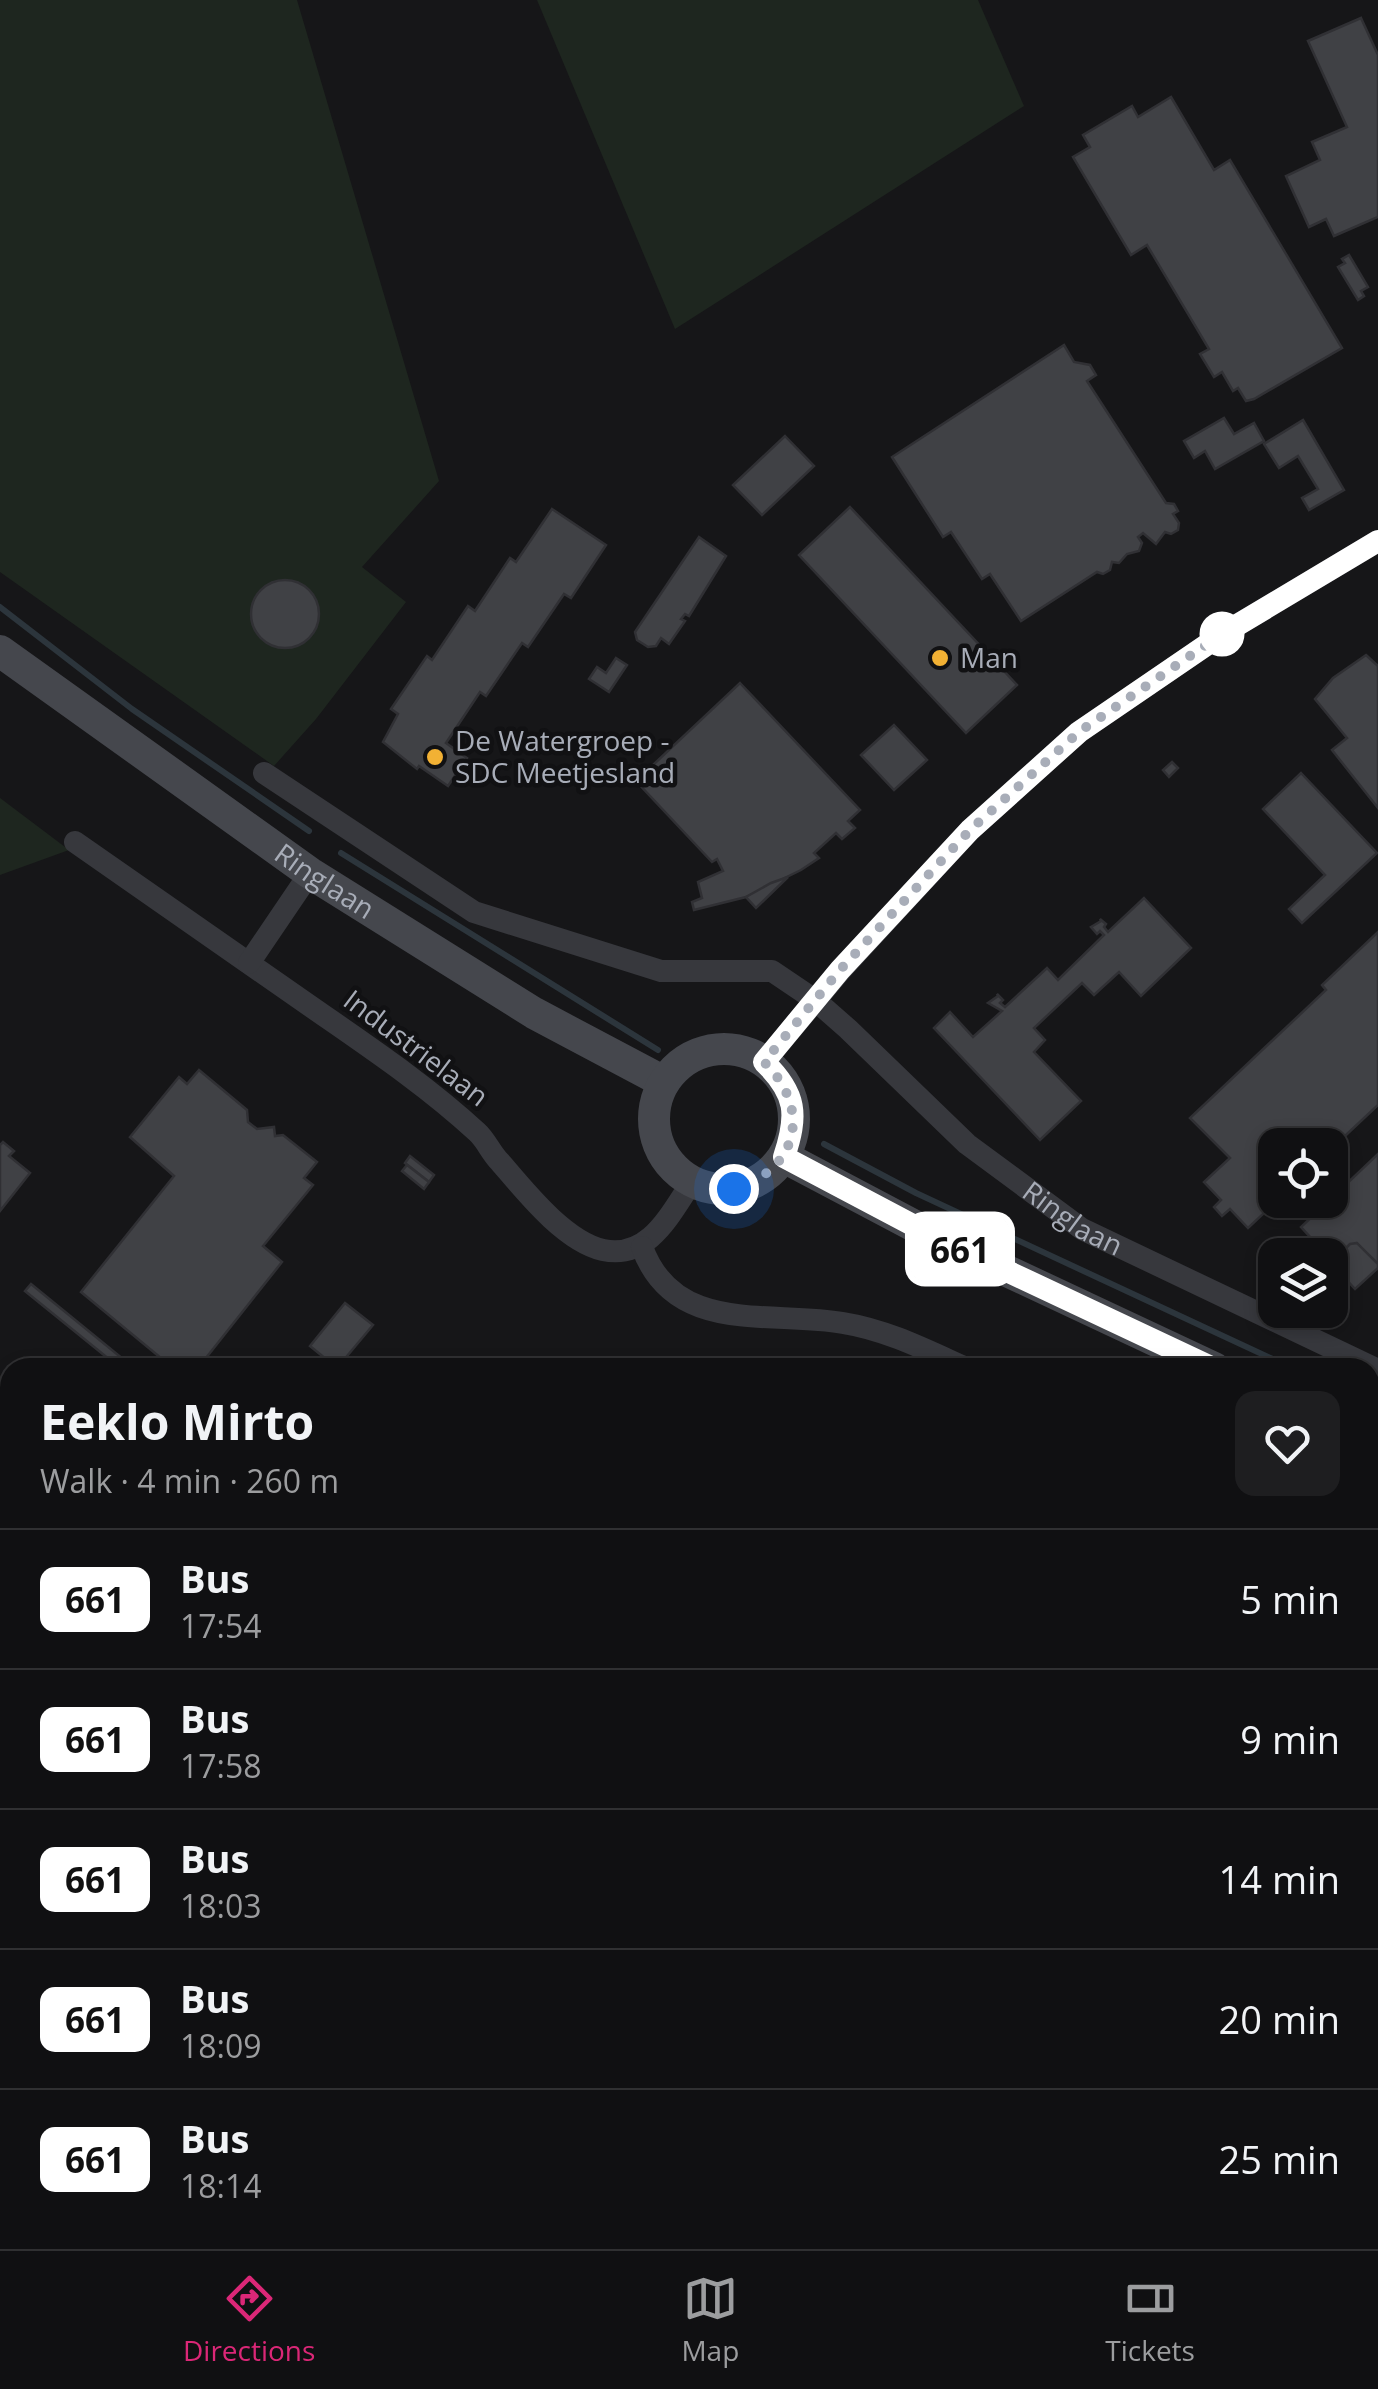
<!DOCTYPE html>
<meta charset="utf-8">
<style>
:root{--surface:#101012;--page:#1e1e20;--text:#f1f3f6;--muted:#9c9d9f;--line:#303032;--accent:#db2777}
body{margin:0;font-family:"Open Sans",sans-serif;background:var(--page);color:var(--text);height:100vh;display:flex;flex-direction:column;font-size:38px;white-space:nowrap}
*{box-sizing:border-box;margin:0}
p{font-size:32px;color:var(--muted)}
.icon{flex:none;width:55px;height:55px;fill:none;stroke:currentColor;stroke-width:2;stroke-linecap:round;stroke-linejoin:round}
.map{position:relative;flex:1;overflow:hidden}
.drawer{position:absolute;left:0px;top:1358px;width:1380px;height:892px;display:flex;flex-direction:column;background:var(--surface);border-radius:30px 30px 0 0;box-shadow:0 5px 15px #0003,0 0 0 2px var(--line)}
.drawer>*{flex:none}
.badge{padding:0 20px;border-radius:15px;font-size:35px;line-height:65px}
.controls{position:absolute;left:1258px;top:1128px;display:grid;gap:20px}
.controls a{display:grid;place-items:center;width:90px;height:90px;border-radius:20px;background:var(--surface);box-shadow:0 5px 15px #0003,0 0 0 2px var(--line);font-size:50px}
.you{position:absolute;width:50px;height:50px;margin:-25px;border:8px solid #fff;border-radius:50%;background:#1a73e8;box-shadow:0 0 0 15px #1a73e833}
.map>.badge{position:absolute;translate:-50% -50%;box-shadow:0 0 0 5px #fff}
.round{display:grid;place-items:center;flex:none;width:105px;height:105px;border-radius:20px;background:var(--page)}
.headline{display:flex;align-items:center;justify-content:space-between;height:170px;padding:0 40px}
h1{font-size:48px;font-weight:700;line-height:75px}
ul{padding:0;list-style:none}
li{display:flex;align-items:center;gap:30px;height:140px;padding:0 40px;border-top:2px solid var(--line)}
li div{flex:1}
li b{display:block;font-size:38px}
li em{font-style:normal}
li .badge{min-width:110px;font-weight:700;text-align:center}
.tab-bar{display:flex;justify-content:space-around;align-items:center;height:140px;border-top:2px solid var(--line);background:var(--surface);font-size:28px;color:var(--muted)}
.tab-bar a{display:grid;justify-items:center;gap:5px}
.tab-bar .selected{color:var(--accent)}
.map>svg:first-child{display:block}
.green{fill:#1e261f}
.water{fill:#2c353c}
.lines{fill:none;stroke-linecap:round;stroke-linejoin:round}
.stream{stroke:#2c353c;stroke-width:6}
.building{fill:#404145;stroke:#303034;stroke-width:2.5}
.minor{stroke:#37383d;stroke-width:22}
.secondary{stroke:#45474d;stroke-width:32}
.line-casing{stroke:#fff;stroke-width:22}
.line{stroke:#fff;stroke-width:15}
.walk{stroke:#a8adb8;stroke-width:10;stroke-dasharray:0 18}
.stop-dot{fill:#fff;stroke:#fff;stroke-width:5}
.poi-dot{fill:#f2b134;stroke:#111113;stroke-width:4}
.labels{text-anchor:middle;stroke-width:9;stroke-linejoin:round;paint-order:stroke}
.poi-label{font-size:28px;fill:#a8adb8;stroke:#111113;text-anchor:start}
.street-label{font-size:28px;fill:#a8adb8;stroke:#111113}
</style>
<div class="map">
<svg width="1378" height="2249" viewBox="0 0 1378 2249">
<rect width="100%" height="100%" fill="#161618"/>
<g class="green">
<path d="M0,0H297L439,481L362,567L406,602L316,719L274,766L0,572Z"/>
<path d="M537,0H978L1024,106L675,329Z"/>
<path d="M0,798L69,850L0,875Z"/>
<path d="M0,1481L10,1489V1552L0,1545Z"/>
<path d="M0,1667L10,1674V1818L0,1811Z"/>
<path d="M271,2240H716L728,2249H281Z"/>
<path d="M749,2240H793L806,2249H761Z"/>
<path d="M950,2240H1048L1060,2249H962Z"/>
</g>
<g class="water">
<path d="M0,1545L10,1552V1674L0,1667Z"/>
<path d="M793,2240H950L962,2249H806Z"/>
</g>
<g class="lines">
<g class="stream">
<path d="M0,607L132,709L309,831"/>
<path d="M341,853L658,1050"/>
<path d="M824,1144L916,1193L1292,1368"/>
<path d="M1370,1402L1378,1406"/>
</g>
</g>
<g class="building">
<path d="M1361,18L1378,55V217L1334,236L1326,219L1309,227L1286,176L1320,160L1312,142L1347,127L1308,41Z"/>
<path d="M1171,97L1214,170L1230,160L1342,348L1254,399L1246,401L1238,388L1233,391L1222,372L1214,377L1200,354L1209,349L1147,245L1131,255L1073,157L1090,147L1083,135L1132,106L1138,117Z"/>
<path d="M1349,255L1368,287L1361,291L1364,296L1358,300L1338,267L1345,263L1342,259Z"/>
<path d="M1064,345L1074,362L1090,365L1096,375L1087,381L1166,503L1174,504L1178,511L1173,514L1179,523L1178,530L1171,534L1165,532L1156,544L1143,533L1138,537L1142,543L1139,551L1127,554L1119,563L1112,562L1110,570L1103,574L1097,572L1021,621L990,574L982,579L951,532L943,537L892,457Z"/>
<path d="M1224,418L1234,434L1254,423L1264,441L1215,469L1205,451L1194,458L1184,441Z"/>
<path d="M1303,420L1344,490L1309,510L1302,498L1318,489L1298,456L1279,468L1264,444Z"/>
<path d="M785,436L814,466L762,515L733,485Z"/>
<path d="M850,507L1017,685L966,733L799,555Z"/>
<path d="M552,509L606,545L571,598L564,594L528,647L522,643L486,696L480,692L446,743L467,758L448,786L419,766L417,769L383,742L398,714L391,709L427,656L432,660L468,606L475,611L510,558L516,562Z"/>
<path d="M699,537L726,556L689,616L685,614L681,619L685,621L669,644L661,638L656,646L648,647L637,640L635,632Z"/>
<circle cx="285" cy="614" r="34"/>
<path d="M1366,655L1378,666V808L1332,750L1347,738L1315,699L1333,678Z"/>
<path d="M616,658L627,665L609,692L589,679L597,667L606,673Z"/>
<path d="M740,683L860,810L848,821L855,828L842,839L836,833L814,853L819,858L801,870L746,897L694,910L692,902L702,898L698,882L723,871L717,859L712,862L636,781Z"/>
<path d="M894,725L927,760L894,790L861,755Z"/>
<path d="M1172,762L1178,768L1169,777L1163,770Z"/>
<path d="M1301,773L1377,853L1302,923L1289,909L1325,875L1263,809Z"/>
<path d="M788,877L756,908L746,897L771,883Z"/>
<path d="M1144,898L1191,948L1141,996L1119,972L1094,995L1082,983L1034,1028L1045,1040L1034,1052L1081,1101L1040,1140L934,1028L950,1012L973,1037L1002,1011L988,1003L998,996L997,994L1003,1000L1000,1003L1005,1007L1047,968L1058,980L1104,935L1100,931L1097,934L1091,927L1101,921L1100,919L1106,924L1104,927L1108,932Z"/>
<path d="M1378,932V1105L1330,1150V1145H1275V1200H1278L1248,1228L1230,1209L1222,1216L1214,1207L1221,1200L1204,1182L1230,1158L1190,1118L1326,990L1322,985Z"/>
<path d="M199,1070L247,1110L248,1122L257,1129L274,1127L275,1136L283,1135L317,1162L304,1178L313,1185L263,1246L282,1262L198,1368H173L81,1292L174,1176L130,1137L179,1077L187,1084Z"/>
<path d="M3,1142L14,1151L9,1156L30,1173L0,1211V1145Z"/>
<path d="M1378,1154V1264L1356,1243L1342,1252L1343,1249L1337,1241L1324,1252L1301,1227Z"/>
<path d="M410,1156L434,1175L429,1182L405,1163Z"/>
<path d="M407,1165L429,1182L424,1189L402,1171Z"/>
<path d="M1337,1241L1343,1249L1342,1252L1350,1244L1357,1243L1378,1264V1268L1355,1289L1330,1262V1255L1323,1254Z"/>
<path d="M31,1284L134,1368H120L25,1291Z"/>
<path d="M345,1303L373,1325L337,1368L310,1346Z"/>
<circle cx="1192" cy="2245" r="5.5"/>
</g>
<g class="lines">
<g class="minor">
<path id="s1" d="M264,773L474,912L661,971H772L815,1000L848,1029L967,1144L1082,1229L1378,1370"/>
<path d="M75,842C154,897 233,952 313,1008C369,1047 426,1085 477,1132C486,1140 491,1153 500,1162C525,1191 564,1241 603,1250C649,1260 670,1214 692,1182"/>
<path d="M249,963L310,873"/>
<path d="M764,1062L841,970L970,830L1079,732L1224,633L1378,541"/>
<path d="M642,1247C674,1336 770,1310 843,1323C887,1330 926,1350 966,1368"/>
<path d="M1370,1546L1378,1549"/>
</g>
<g class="secondary">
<path id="s2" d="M0,651L310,873L534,1013L664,1082"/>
<circle cx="724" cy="1119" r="70"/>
<path d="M784,1157L941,1240L1214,1368"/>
<path d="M1370,1435L1378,1439"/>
</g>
</g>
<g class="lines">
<defs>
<path id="line" d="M1213,1368L941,1240L784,1157C798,1115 797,1094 764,1062L840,970L970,830L1079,732L1224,633L1378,541"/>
</defs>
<use href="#line" class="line-casing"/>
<use href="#line" class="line"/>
<path class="walk" d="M734,1189C799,1170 812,1108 764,1062L840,970L970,830L1079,732L1222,634"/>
</g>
<circle class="stop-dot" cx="1222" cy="634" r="20"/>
<g class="poi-dot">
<circle cx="940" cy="658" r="10"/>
<circle cx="435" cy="757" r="10"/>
</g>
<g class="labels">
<g class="poi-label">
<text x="960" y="668">Man</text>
<text x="455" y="751">De Watergroep -<tspan x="455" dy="32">SDC Meetjesland</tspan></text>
</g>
<g class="street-label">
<text dy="10" stroke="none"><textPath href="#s2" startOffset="398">Ringlaan</textPath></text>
<text transform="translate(416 1048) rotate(37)" y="10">Industrielaan</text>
<text dy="10" stroke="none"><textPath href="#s1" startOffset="950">Ringlaan</textPath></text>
</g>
</g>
</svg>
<div class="controls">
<a><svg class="icon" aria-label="locate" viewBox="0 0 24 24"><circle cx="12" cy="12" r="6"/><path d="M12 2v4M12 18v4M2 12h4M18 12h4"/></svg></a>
<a><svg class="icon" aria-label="layers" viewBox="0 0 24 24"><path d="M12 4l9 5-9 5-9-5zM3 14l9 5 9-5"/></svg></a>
</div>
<div class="you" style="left:734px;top:1189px"></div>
<b class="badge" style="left:960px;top:1249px;background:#fff;color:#111">661</b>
<section class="drawer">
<div class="headline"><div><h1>Eeklo Mirto</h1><p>Walk · 4 min · 260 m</p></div><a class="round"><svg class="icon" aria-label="heart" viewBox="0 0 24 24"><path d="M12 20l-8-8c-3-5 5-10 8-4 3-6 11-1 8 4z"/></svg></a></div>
<ul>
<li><span class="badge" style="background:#fff;color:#111">661</span><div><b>Bus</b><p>17:54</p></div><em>5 min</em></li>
<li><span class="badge" style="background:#fff;color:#111">661</span><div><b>Bus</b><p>17:58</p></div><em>9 min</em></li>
<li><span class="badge" style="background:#fff;color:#111">661</span><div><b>Bus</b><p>18:03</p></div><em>14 min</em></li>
<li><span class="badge" style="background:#fff;color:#111">661</span><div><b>Bus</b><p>18:09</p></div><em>20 min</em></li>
<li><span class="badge" style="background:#fff;color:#111">661</span><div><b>Bus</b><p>18:14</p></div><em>25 min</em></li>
</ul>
</section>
</div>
<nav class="tab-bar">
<a class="selected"><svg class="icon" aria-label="directions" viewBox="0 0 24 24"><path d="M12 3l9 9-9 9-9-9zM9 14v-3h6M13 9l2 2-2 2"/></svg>Directions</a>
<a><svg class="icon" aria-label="map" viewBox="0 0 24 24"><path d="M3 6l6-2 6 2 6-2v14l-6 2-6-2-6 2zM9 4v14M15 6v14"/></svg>Map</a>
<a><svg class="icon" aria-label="tickets" viewBox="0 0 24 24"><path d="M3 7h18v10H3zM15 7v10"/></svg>Tickets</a>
</nav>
